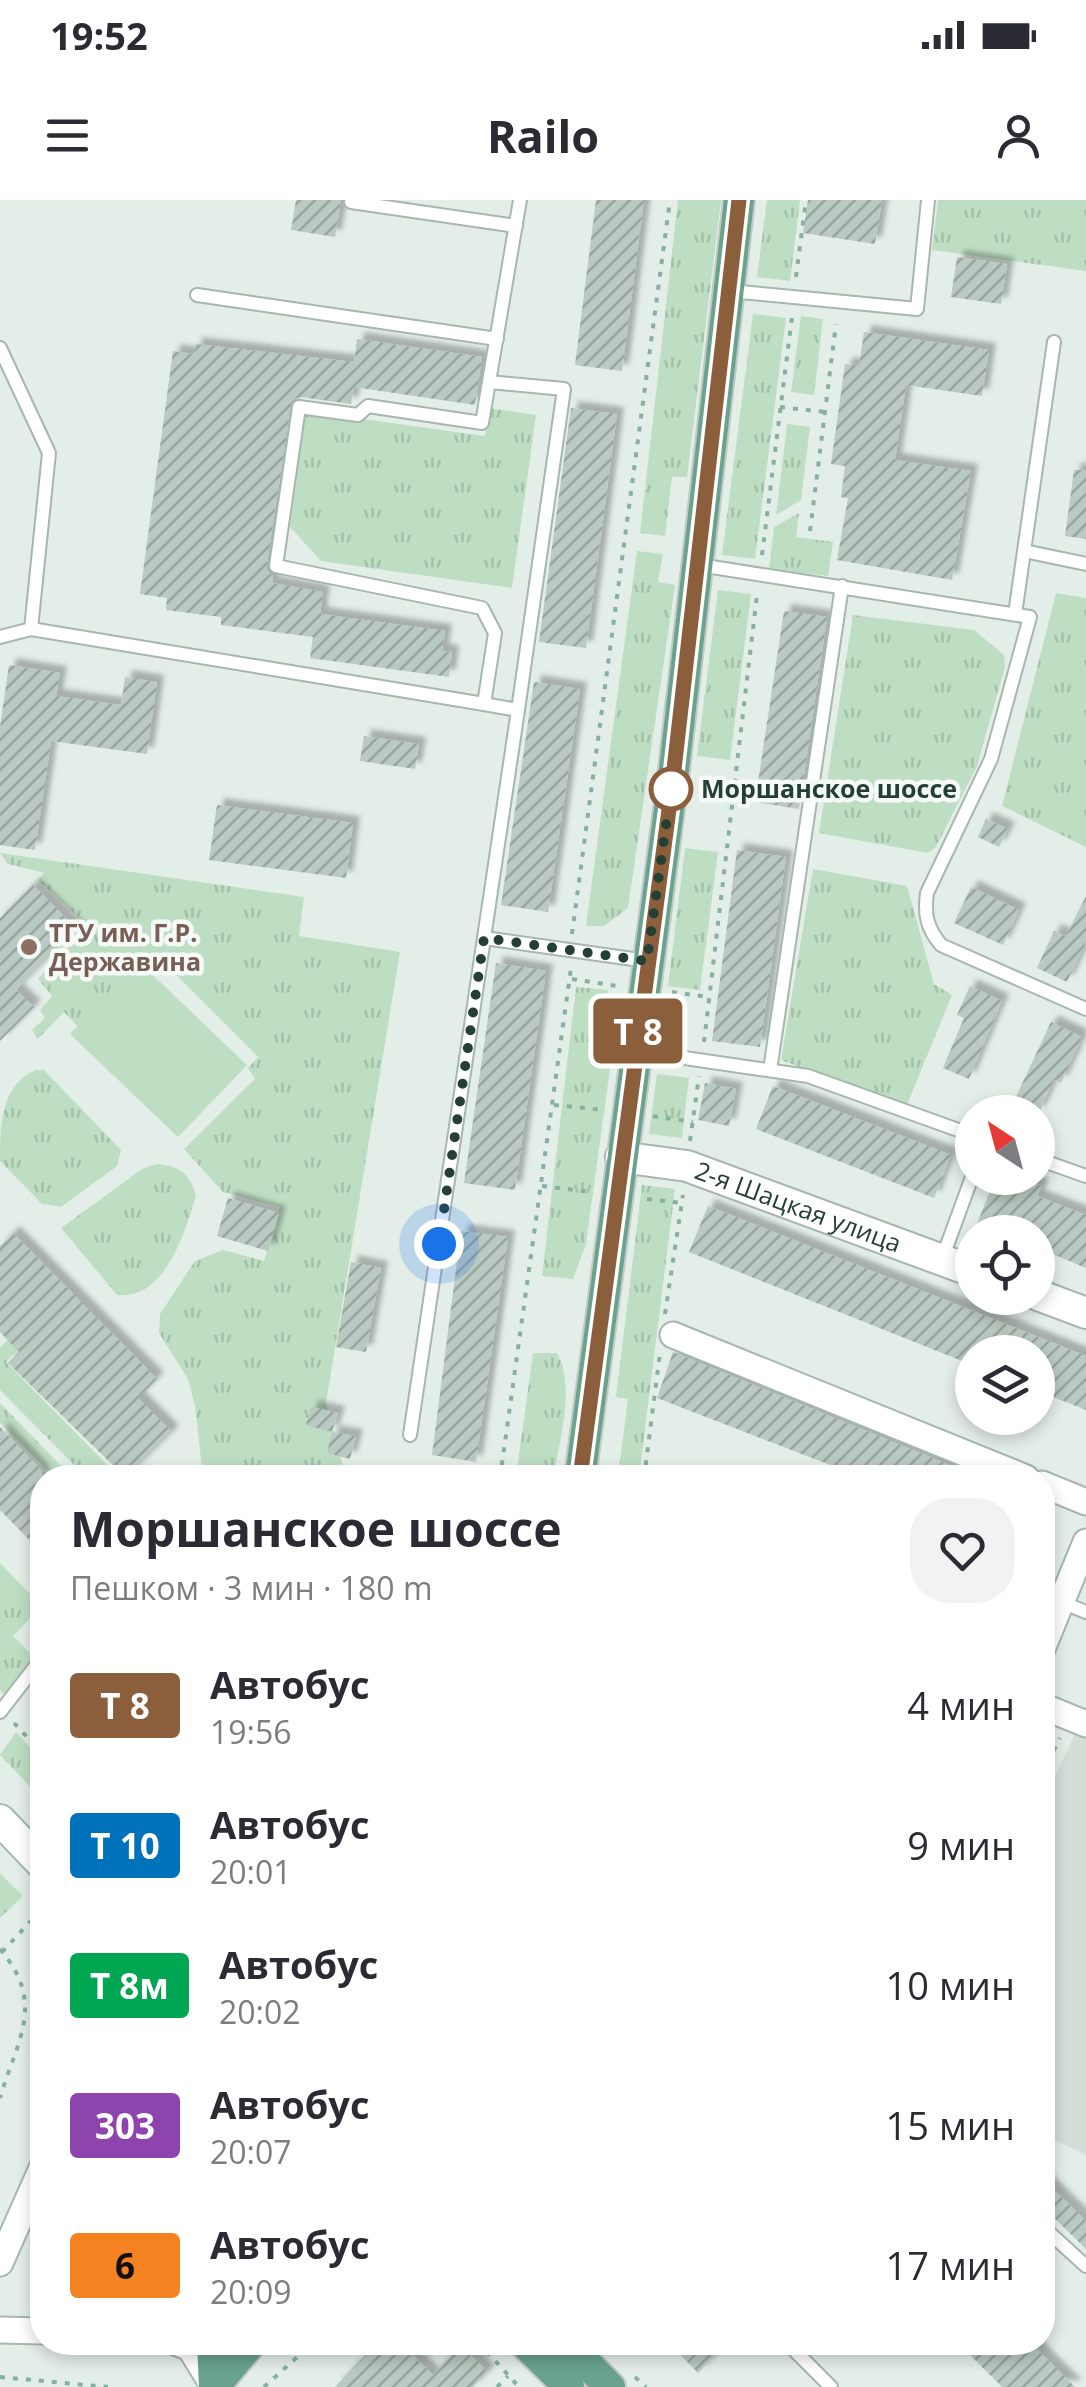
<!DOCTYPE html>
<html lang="ru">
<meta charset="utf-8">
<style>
:root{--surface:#fff;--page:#f2f2f3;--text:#2b2b33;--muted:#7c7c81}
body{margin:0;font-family:"Open Sans",sans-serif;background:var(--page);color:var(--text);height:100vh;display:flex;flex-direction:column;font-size:38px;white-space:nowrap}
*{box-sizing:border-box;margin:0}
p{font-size:32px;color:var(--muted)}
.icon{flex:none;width:55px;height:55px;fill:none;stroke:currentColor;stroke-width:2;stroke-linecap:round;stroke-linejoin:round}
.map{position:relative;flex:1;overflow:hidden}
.sheet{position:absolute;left:30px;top:1265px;width:1025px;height:890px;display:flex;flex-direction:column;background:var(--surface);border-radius:40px;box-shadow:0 5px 15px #0003}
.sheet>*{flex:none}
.badge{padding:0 20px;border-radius:8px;font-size:35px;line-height:65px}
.needle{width:65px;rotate:324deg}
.controls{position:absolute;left:955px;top:895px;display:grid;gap:20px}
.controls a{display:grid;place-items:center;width:100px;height:100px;border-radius:50%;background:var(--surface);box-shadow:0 5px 15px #0003;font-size:50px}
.you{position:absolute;width:50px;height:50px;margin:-25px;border:8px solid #fff;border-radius:50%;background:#1a73e8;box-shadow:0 0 0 15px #1a73e833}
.map>.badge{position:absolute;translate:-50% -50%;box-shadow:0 0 0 5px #fff}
.round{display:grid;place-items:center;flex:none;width:105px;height:105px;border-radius:40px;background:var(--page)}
.summary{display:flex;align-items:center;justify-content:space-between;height:170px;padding:0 40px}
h1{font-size:48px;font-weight:700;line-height:75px}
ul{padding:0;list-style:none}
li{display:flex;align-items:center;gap:30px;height:140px;padding:0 40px}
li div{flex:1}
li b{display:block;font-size:38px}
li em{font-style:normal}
li .badge{min-width:110px;font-weight:700;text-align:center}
.status{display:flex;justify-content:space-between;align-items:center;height:70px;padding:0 50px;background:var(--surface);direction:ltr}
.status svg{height:28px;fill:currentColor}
header{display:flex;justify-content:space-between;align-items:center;height:130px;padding:0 40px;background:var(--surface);font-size:45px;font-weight:700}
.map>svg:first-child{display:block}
.built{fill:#d3ded7}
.grass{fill:url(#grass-tufts)}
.green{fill:#bedec3}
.building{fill:url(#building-hatch);filter:url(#shadow)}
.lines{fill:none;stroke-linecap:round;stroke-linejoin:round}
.service-casing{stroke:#a7b6af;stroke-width:16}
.minor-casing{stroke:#a7b6af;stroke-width:29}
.tertiary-casing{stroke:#a7b6af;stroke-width:34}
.secondary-casing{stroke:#a3b9af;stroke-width:34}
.primary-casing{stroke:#c2cac6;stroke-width:34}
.path{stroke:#85b19e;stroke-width:4;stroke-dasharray:5 8;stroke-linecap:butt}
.service{stroke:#fff;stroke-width:12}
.minor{stroke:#fff;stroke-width:25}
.tertiary{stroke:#fff;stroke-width:30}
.secondary{stroke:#fff;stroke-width:30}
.primary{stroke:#69a38d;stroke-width:30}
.line-casing{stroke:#fff;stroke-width:22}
.line{stroke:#8b5e3c;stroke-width:15}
.walk{stroke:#244035;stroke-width:10;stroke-dasharray:0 18}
.stop-dot{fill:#fff;stroke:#8b5e3c;stroke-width:5}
.education-dot{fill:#8d6e63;stroke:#f5faf7;stroke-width:4}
.labels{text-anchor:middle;stroke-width:9;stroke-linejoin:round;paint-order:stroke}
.stop-label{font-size:25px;font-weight:bold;fill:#244035;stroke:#f5faf7;text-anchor:start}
.education-label{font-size:25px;font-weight:bold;fill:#785e54;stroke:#f5faf7;text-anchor:start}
.street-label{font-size:25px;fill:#244035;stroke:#f5faf7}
</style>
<div class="status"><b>19:52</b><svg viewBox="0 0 49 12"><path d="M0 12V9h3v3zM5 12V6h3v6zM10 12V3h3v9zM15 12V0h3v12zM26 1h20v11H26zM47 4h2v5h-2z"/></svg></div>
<header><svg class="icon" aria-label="menu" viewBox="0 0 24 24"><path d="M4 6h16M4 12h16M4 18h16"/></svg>Railo<svg class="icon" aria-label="person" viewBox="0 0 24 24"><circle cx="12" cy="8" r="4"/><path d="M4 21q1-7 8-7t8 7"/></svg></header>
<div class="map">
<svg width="1086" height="2187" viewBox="0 0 1086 2187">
<defs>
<pattern id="grass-tufts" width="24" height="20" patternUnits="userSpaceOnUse" patternTransform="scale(2.5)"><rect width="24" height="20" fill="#bedec3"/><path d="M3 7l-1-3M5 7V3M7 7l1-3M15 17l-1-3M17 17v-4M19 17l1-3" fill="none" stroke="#a3c0a8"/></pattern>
<pattern id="building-hatch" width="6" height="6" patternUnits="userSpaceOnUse" patternTransform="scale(2.5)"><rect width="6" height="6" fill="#bac9c1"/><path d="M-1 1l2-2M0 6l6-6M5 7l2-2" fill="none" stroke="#97a59e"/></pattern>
<filter id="shadow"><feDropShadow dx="7" dy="-7" stdDeviation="2.5" flood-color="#0004"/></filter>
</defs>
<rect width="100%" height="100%" fill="#e4eee9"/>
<path class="built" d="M1077,1530L1086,1533V1955L1043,1934L1042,1603Z"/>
<g class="grass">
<path d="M678,0H721L687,277H672L665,336L640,333Z"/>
<path d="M767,0H800L790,81L757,77Z"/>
<path d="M938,0H1086V71L932,50Z"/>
<path d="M753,114L786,118L755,359L722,355Z"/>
<path d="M801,116L823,119L814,195L791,192Z"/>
<path d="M489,208L536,215L512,388L321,361L290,327L306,211L485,236Z"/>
<path d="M787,224L810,227L801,300L776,315Z"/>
<path d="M799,313L796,337L833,342L828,376L769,369L774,327Z"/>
<path d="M637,351L663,354L658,382L675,385L628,708L604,726H586Z"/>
<path d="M718,390L751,394L730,560L697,556Z"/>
<path d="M1056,393L1086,398V647L1002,606Z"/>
<path d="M853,415L974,430L1004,455L1005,467L977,566L936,647L928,653L819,633Z"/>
<path d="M685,648L718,652L700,790L668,786Z"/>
<path d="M0,653L304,697L299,736L400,752L326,1203L346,1277H203L195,1206L188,1179L159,1133L160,1114L195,1061L223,1050L264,1061L280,1007L223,992L184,949L255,879L248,868L258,857L161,760L86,835L64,812L38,839L32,830L45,818L40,810L52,796L38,779L88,726L38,680L44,673L8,664Z"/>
<path d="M813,669L907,686L934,784L952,795L906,907L781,860Z"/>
<path d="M576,787L608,790L605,815L617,817L586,1044L573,1079L542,1076Z"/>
<path d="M36,870H44L121,950L117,966L61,1007L42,1004L0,961C0,926 0,885 36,870Z"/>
<path d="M657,874L689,878L682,938L649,934Z"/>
<path d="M157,964C179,966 189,973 196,995C186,1030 165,1101 117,1095L61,1028L142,969Z"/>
<path d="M642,985L675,989L639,1277H618L628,1199L616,1197Z"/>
<path d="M15,1133L25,1143L6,1162L119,1277H86L0,1190V1147Z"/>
<path d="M533,1153H557C576,1188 559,1240 554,1277H516Z"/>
<path d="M0,1203L72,1277H54L0,1223Z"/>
<path d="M0,1363L42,1406L13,1436L42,1465L15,1505L0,1490Z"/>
<path d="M16,1532L42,1560V1599L0,1555Z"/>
<path d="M0,1673L23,1696L0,1718Z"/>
</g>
<path class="green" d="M139,762L247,865L178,937L70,834Z"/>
<g class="building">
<path d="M296,0H341L335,37L291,30Z"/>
<path d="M596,0H644L622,171L575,165Z"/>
<path d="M808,0H882L875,44L803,33Z"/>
<path d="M957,57L1007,64L1001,104L951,97Z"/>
<path d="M864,132L989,150L982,196L906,185L895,260L971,271L952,380L837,360L848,298L841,297L845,266L831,264L845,164L859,166Z"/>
<path d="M357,139L482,157L475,205L354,187L351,204L300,197L292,200L266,369L273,376L272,383L323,392L320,414L445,431L442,451L452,452L449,477L310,458L313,437L221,425V417L166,410L167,398L140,394L173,151L194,154L195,144L354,162Z"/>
<path d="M571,208L617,214L586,448L539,442Z"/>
<path d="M1074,270H1086V339L1065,336Z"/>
<path d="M784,411L827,417L799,609L755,602Z"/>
<path d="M9,465L60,473L56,496L121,505L125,477L157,482L147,554L51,541L35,650L0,645V527Z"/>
<path d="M534,482L580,489L548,712L501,705Z"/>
<path d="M364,536L419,544L415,569L360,561Z"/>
<path d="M217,605L353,623L346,678L209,660Z"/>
<path d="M986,619L1008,629L999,647L978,637Z"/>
<path d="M737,650L786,657L760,847L712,841Z"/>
<path d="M33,685L77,729L16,790L34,807L0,841V718Z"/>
<path d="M971,687L1019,710L1003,745L954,723Z"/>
<path d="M1086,696V742L1067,782L1037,768L1054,731L1066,736Z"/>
<path d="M496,763L546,771L515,990L464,983Z"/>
<path d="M970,786L1002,801L969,879L943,868L964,818L957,815Z"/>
<path d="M1051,822L1082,837L1061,883L1054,880L1039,912H1009Z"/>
<path d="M705,883L736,889L729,926L698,920Z"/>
<path d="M773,886L951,955L934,998L756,929Z"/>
<path d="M995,978H1021L1042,986L1037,996L1086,1015V1068L1038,1048V1032H998L977,1024Z"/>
<path d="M228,998L279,1013L268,1051L217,1036Z"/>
<path d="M708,1006L1086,1156V1210L1038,1191V1152H972V1165L689,1052Z"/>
<path d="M461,1031L508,1037L476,1262L432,1255Z"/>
<path d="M13,1033L157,1179L138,1198L172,1232L126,1278L8,1163L19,1152L0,1132V1046Z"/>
<path d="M351,1062L381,1068L366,1152L336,1147Z"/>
<path d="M673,1152L981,1278H864L657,1198Z"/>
<path d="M311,1207L338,1213L332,1232L306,1225Z"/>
<path d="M0,1227L42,1271V1353L0,1310Z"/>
<path d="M332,1232L356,1236L350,1259L327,1253Z"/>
<path d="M1042,1978L1086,2021V2049L1042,2006Z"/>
<path d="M378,2142H399L433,2175L461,2145L488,2172L473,2187H335Z"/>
<path d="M668,2142H728L698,2173Z"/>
<path d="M957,2142H1030L1075,2187H1002Z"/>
</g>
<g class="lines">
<defs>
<g id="service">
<path d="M351,2L516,26"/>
<path d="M730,91L917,109L928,0"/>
<path d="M197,95L497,139"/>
<path d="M0,148L49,253L31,429L484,504"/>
<path d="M489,182L564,189L518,510"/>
<path d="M1024,351L1086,364"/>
<path d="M699,365L1030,417L991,559L927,693C924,715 927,728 941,745L1086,809"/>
<path d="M1015,414L1054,142"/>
<path d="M0,437L31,429"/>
<path d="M484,738L518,510L484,504L495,433L482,408L276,366L299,207L358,215L368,206L482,223L520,0"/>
<path d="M637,851L808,876L972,935"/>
<path d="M770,870L842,386"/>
<path d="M1038,959L1086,976"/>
<path d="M942,1059L972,977"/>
<path d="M410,1235L484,738L647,761"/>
<path d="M1061,1402L1086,1412"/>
<path d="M0,1512L42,1458"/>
<path d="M1042,2026L1086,2066"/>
<path d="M786,2142L831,2187"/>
</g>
<g id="minor">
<path d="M673,1135L1026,1278"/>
<path d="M1042,1284L1086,1302"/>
<path d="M1042,1449L1086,1342"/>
<path d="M1042,1506L1086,1524"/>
<path d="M0,2063L42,1968"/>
<path d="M0,2130L42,2131"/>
<path d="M175,2142L190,2148L214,2187"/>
</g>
<g id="tertiary">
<path id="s1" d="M621,957L687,966L972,1071"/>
<path d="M1038,1095L1086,1113"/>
</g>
<path id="secondary" d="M0,1620L42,1664"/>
<g id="primary">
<path d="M580,1278L672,587L739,0"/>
<path d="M212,2142L214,2187"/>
<path d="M523,2142L569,2187"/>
<path d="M565,2142L610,2187"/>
<path d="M214,2187L252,2142"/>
</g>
</defs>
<use href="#service" class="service-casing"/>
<use href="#minor" class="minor-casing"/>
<use href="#tertiary" class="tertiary-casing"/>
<use href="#secondary" class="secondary-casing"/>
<use href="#primary" class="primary-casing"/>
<g class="path">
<path d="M796,77L806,0"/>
<path d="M780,207L825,212"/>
<path d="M810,331L836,124"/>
<path d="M762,355L792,117"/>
<path d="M572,734L670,0"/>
<path d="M572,779L617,786"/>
<path d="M672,792L709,797"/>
<path d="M704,842L757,395"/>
<path d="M554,905L604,910"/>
<path d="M653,916L693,922"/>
<path d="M690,941L699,876"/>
<path d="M542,986L592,992"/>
<path d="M647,999L682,1003"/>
<path d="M665,1114L683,995"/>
<path d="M500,1278L571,768"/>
<path d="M644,1278L660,1153"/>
<path d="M14,1523L42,1553"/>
<path d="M1042,1574L1060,1538"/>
<path d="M0,1749C46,1803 18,1838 0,1898"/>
<path d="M2,1752L42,1709"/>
<path d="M478,2142L519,2187"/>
<path d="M0,2177L108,2187"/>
<path d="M635,2177L646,2187"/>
<path d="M264,2187L314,2142"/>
<path d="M497,2187L508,2176"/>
</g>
<use href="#service" class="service"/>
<use href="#minor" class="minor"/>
<use href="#tertiary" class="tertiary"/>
<use href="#secondary" class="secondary"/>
<use href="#primary" class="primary"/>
</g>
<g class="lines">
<defs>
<path id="line" d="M580,1278L672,587L739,0"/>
</defs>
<use href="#line" class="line-casing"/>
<use href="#line" class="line"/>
<path class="walk" d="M439,1044L484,738L647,761L671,589"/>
</g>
<circle class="stop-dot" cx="671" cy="589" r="20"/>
<circle class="education-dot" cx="29" cy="747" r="10"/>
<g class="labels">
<g class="stop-label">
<text x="701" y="598">Моршанское шоссе</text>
</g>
<g class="education-label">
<text x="49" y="742">ТГУ им. Г.Р.<tspan x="49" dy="29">Державина</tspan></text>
</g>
<g class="street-label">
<text dy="9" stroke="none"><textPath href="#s1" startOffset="185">2-я Шацкая улица</textPath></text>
</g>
</g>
</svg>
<div class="controls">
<a><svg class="needle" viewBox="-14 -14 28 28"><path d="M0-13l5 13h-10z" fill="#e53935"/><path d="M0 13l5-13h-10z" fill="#7c7c81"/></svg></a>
<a><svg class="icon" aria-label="locate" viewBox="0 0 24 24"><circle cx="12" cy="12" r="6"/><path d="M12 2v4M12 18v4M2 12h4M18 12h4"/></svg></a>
<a><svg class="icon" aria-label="layers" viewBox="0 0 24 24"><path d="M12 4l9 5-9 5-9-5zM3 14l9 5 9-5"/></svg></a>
</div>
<div class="you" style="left:439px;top:1044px"></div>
<b class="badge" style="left:638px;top:831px;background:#8b5e3c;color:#fff">Т 8</b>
<section class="sheet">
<div class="summary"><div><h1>Моршанское шоссе</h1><p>Пешком · 3 мин · 180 m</p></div><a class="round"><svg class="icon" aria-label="heart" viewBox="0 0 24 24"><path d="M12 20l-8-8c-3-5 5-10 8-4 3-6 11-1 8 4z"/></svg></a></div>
<ul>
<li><span class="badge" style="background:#8b5e3c;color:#fff">Т 8</span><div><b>Автобус</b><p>19:56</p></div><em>4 мин</em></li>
<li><span class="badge" style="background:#0072bc;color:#fff">Т 10</span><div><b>Автобус</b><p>20:01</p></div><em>9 мин</em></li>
<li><span class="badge" style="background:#00a651;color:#fff">Т 8м</span><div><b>Автобус</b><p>20:02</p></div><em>10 мин</em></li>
<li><span class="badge" style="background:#8e44ad;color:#fff">303</span><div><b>Автобус</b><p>20:07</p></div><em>15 мин</em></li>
<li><span class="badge" style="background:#f58220;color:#111">6</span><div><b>Автобус</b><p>20:09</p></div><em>17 мин</em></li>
</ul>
</section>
</div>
